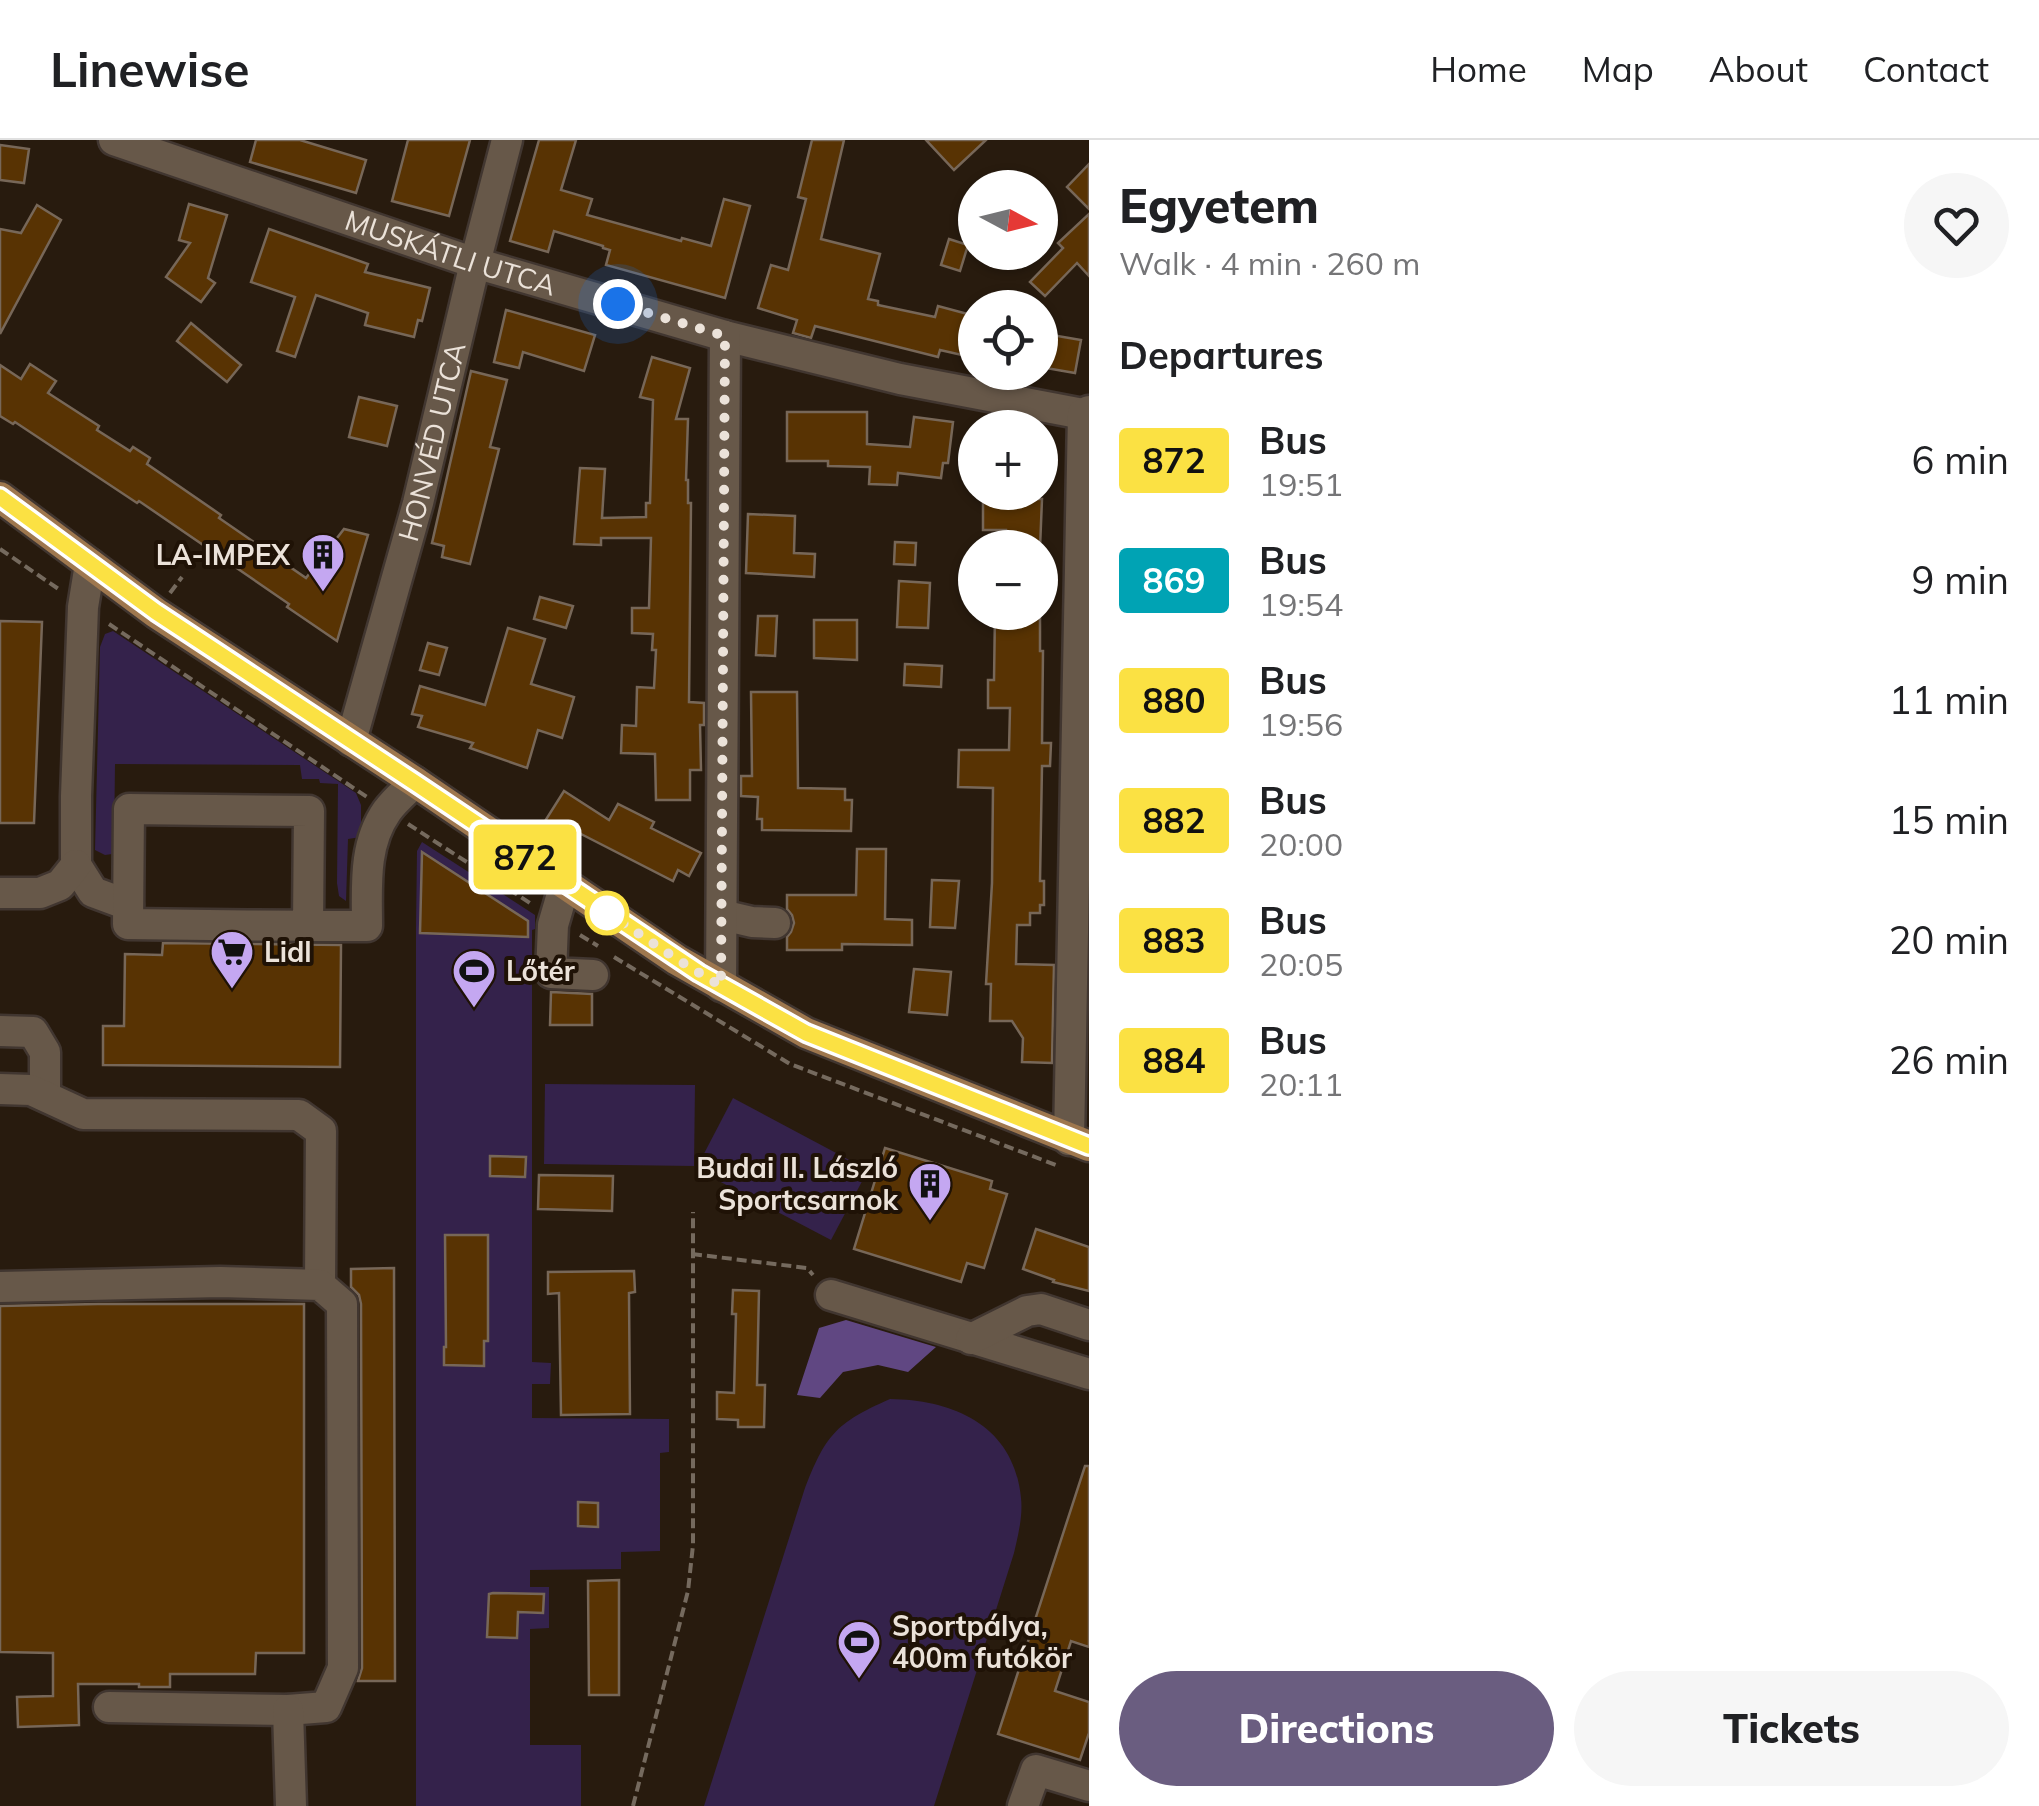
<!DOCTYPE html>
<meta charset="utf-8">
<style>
:root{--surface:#fff;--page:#f6f6f6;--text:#202124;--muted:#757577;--line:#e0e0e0;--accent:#6a5d80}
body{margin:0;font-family:Mulish,sans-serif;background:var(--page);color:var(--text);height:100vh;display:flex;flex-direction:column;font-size:38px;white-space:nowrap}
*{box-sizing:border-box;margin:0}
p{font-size:32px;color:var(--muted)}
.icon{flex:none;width:55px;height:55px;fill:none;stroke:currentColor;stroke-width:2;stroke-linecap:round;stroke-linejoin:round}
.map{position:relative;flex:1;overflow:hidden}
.drawer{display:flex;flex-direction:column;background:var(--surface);width:950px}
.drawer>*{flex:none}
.badge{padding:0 20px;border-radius:8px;font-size:35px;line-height:65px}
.needle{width:65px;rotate:97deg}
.fabs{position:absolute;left:958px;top:30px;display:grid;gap:20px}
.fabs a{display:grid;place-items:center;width:100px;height:100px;border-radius:50%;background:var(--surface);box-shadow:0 2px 8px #0004;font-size:50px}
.you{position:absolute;width:50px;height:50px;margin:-25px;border:8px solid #fff;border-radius:50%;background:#1a73e8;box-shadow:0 0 0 15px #1a73e833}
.map>.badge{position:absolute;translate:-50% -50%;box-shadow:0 0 0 5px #fff}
h2{padding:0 30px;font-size:38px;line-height:90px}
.round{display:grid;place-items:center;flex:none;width:105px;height:105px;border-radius:52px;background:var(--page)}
.headline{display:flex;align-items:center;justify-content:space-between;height:170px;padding:0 30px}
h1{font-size:48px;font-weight:800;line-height:75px}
.button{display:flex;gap:20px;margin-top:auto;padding:20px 30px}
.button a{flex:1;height:115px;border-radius:60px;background:var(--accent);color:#fff;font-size:40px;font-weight:800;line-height:115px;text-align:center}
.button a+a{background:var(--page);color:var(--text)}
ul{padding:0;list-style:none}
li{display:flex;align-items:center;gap:30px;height:120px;padding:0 30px}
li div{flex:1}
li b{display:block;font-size:38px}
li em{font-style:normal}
li .badge{min-width:110px;font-weight:700;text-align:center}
header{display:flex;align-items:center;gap:60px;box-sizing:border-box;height:140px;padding:0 50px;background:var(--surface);border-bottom:2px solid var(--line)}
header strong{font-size:48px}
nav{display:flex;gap:55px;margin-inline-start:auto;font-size:35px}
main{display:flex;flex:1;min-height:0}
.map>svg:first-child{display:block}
.green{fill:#34224b}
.forest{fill:#604782}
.building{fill:#583303;stroke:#776758;stroke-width:2.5}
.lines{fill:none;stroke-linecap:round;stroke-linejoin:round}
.minor-casing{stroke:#413630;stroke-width:35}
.major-casing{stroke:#413630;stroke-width:35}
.path{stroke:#756a5e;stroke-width:4;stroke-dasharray:10 5;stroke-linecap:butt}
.minor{stroke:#675849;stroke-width:30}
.major{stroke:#9e774e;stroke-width:30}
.line-casing{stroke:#fff;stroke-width:22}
.line{stroke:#fbe143;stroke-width:15}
.walk{stroke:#ebe2d9;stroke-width:10;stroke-dasharray:0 18}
.stop-dot{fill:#fff;stroke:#fbe143;stroke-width:5}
.labels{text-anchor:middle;stroke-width:8;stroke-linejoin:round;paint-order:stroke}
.street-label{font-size:28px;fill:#ebe2d9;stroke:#1f1206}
.poi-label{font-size:28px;font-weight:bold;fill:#ebe2d9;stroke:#1f1206;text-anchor:start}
</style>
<header>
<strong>Linewise</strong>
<nav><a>Home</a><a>Map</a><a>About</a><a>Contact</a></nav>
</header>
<main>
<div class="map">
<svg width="1089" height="1666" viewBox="0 0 1089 1666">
<rect width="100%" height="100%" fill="#281b0e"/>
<g class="green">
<path d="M113,491L356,653L361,665V697L348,699L346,761L339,756L337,743L338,644L320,643L319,639H302L300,625L115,624L114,705L112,714L105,715L95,710L100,507L105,494Z"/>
<path d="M422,702L535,775V789L532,790V1222L551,1223L550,1244H532V1278L669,1279V1312L660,1313V1411L621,1412V1429L530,1430V1447H549V1488L530,1489V1605H581V1666H416V787L417,711Z"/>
<path d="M545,944L695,945L694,1026L544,1024Z"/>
<path d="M733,958L868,1030L831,1100L696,1029Z"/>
<path d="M890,1259C955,1260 1014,1286 1021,1358C1023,1377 1018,1395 1014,1413L934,1666H704L804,1351C825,1296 835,1283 890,1259Z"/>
</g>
<path class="forest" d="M846,1180L936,1207L908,1232L878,1225L843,1232L820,1258L797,1255L819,1188Z"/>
<g class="building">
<path d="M256,0H300L366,20L356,53L250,22Z"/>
<path d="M408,0H470L449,76L392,61Z"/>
<path d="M539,0H576L561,50L592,59L587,75L681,101L682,98L711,106L724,59L750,66L725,158L606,125L610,110L603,108V106L554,91L548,112L510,101Z"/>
<path d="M812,0H844L821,99L880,114L868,159L878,161V165L935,177L938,166L975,176V218L940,210L938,217L815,186L811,198L793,193L797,180L758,168L771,125L788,130L806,59L798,57Z"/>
<path d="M926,0H986L954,30Z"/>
<path d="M0,5L29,9L24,43L0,40Z"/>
<path d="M1089,24V69L1067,47Z"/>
<path d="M189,64L227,75L208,138L215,143L201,162L166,137L190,103L179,100Z"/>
<path d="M37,65L61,80L0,194V89L21,93Z"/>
<path d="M1089,74V136L1077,123L1045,156L1030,142L1063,108L1058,103Z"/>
<path d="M269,89L368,124L365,132L430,148L422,181L418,180L414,197L365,185L368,173L316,155L295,217L277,211L295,157L251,142Z"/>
<path d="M949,99L968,105L960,131L941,125Z"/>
<path d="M506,170L595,195L584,231L523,212L519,228L494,222Z"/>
<path d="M191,183L241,225L227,242L177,201Z"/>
<path d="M1040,193L1081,200L1075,233L1040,227Z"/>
<path d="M652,217L690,228L676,279H688L686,340H688V363H691L689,562L704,563V585H700L701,630H690V660H656L655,614L621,613L622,585L636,586L637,547L654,548L656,510H652L653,494L632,493V468H649L651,398H601V405L574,404L580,328L605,329L602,378L646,377V363H650L653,260L640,257Z"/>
<path d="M30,224L56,241L48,253L99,286L97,290L130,311L133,307L150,318L147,324L221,375L219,378L306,438L344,389L368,395L337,501L287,467L289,464L139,361L137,363L15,282L13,284L0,276V225L21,239Z"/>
<path d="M471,231L507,240L490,307L499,309L470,424L442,417L444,406L432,403Z"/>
<path d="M359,257L397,266L387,306L349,297Z"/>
<path d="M787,272H867V304L910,307L914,277L953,282L948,323H943L941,338L898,333L897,345L869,344L870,327L828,326V321H787Z"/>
<path d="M983,359H1042L1040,408H1006V390H983Z"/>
<path d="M748,374L795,376L794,413L815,414L814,437L746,433Z"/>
<path d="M895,402L916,403L915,425L894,424Z"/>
<path d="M899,441L930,443L928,488L897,487Z"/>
<path d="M540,457L573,466L566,488L534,479Z"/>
<path d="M995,472H1040V511H1043L1042,603H1051L1050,626H1042L1040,741H1044V765H1040V773H1030V785H1017L1016,824L1054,825L1052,923L1022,922L1023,898L1012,881H990L991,844H986L992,743L993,648L958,647L959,610H1009L1010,568H988V540H994Z"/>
<path d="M758,476H777L775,516L756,515Z"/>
<path d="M814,480H857V520L814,518Z"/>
<path d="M0,481L42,482L34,683H0Z"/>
<path d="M508,488L545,499L531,544L574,557L562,598L538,590L527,628L470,608L473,603L418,587L422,576L412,574L420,546L485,565Z"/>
<path d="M428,503L447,508L439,535L420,530Z"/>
<path d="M905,524L942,526L941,547L904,545Z"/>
<path d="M751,552H797L798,648L845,649V660H852L851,691L762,690V679H757L758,657L741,656V636H752Z"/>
<path d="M564,651L609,680L618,664L654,682L651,688L701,713L689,736L678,730L673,741L581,694L576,701L545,681Z"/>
<path d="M857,709H886L885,779L912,780V805L842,804V810H787V797L791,792L794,783L792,775L787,769V755H856Z"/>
<path d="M422,712L528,781V797L420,793Z"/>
<path d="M932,740L959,741L955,788L930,787Z"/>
<path d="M163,803L341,805L340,927L103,925V886H124L125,814L162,815Z"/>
<path d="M914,829L951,832L947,875L909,872Z"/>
<path d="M551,852L592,854V885H550Z"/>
<path d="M885,1008L992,1041L990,1049L1007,1054L984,1128L967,1123L961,1142L854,1109Z"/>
<path d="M490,1016L526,1017L525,1037L490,1036Z"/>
<path d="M539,1035L613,1036L612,1071L538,1069Z"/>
<path d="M1036,1089L1089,1107V1151L1053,1142L1054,1140L1023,1129Z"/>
<path d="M445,1095H488V1201H484V1226L444,1225V1207H446Z"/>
<path d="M394,1128L395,1541H358L362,1528L361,1164L359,1155L351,1147V1129Z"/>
<path d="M634,1131L635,1152L629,1153L630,1274L561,1275L559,1153L548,1154V1132Z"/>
<path d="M733,1150L759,1151L757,1245H765L764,1287H738V1280L717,1279V1252L734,1253L736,1174H732Z"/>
<path d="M98,1164H304V1513H256L255,1534H170V1547H139V1544H78L79,1585L18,1587L17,1557L53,1556V1513L0,1512V1166Z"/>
<path d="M1085,1326H1089V1507L1071,1501L1055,1551L1089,1562V1593L1080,1620L998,1594Z"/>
<path d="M578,1362L598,1363V1387L578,1386Z"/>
<path d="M619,1440V1555H589L588,1441Z"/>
<path d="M493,1453L544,1454L543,1473L518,1472L517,1498L487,1497L489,1454Z"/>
</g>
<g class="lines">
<defs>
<g id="minor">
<path id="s1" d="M114,0L475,123L725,196L900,239L1083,274"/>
<path d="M90,424L83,467L76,656V725L93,752L128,765"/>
<path id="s2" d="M351,601L418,363L475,123L507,0"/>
<path d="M565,744L553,785L551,833L593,835"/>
<path d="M0,753H40L60,745L76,725"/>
<path d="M722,775L752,782L775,783"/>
<path d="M308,786L309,671L129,669L128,784C208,785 287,786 367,786C367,747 363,705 387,671C395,660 406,651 415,642"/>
<path d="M721,846L725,196"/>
<path d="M0,891L33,892L45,912V956"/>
<path d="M0,949L31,950L83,974L299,975L321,991L320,1145"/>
<path d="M1069,1000L1083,274L1089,271"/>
<path d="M0,1147L220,1142L320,1145L342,1164L343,1528L326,1567L288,1570L109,1567"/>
<path d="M831,1155L1089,1234"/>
<path d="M971,1199L1027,1171L1041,1169L1089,1185"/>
<path d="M288,1570L291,1666"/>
<path d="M1023,1666L1036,1630L1089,1646"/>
</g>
<path id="major" d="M0,357L156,473L415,642L677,820L806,893L1089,1006"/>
</defs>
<use href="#minor" class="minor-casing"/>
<use href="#major" class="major-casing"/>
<g class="path">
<path d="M0,409L60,450"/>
<path d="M170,453L182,437"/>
<path d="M109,484L367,657"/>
<path d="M408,684L530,763"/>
<path d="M580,795L598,806"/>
<path d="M614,817L790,924L1056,1025"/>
<path d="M692,1114L807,1128L813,1135"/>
<path d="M633,1666L688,1451L693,1405V1072"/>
</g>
<use href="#minor" class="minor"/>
<use href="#major" class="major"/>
</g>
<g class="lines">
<defs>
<path id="line" d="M0,357L156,472L414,642L699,833L806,893L1089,1006"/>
</defs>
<use href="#line" class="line-casing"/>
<use href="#line" class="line"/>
<path class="walk" d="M607,773L593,763L678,820L721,846L725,196L618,164"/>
</g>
<defs>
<symbol id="building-pin" viewBox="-11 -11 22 30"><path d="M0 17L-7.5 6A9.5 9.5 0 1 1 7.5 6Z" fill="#c4a7f1" stroke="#1f1206"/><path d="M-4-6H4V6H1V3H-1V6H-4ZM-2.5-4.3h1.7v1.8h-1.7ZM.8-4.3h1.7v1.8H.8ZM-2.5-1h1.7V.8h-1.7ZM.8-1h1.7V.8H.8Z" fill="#111"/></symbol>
<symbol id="supermarket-pin" viewBox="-11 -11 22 30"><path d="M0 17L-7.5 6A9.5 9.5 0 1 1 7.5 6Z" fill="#c4a7f1" stroke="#1f1206"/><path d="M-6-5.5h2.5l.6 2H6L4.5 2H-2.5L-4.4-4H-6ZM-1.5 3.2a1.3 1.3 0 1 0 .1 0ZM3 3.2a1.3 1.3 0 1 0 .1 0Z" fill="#111"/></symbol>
<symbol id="stadium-pin" viewBox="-11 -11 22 30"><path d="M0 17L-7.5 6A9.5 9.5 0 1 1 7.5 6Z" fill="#c4a7f1" stroke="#1f1206"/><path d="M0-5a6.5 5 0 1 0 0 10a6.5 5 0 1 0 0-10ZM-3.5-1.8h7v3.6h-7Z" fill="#111"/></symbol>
</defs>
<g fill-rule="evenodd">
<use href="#building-pin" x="298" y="390" width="50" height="68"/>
<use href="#supermarket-pin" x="207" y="787" width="50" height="68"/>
<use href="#stadium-pin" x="449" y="806" width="50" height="68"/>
<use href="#building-pin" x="905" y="1019" width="50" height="68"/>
<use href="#stadium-pin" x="834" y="1477" width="50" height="68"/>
</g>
<circle class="stop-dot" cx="607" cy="773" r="20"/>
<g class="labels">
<g class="street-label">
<text dy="10" stroke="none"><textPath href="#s1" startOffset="355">MUSKÁTLI UTCA</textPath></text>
<text dy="10" stroke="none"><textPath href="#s2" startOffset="310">HONVÉD UTCA</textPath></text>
</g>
<g class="poi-label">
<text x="290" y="425" text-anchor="end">LA-IMPEX</text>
<text x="264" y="822">Lidl</text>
<text x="506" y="841">Lőtér</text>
<text x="898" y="1038" text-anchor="end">Budai II. László<tspan x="898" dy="32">Sportcsarnok</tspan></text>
<text x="892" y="1496">Sportpálya,<tspan x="892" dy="32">400m futókör</tspan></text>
</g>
</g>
</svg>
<div class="fabs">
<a><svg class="needle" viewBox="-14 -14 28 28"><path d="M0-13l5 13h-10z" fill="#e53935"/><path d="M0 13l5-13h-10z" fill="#757577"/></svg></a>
<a><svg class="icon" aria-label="locate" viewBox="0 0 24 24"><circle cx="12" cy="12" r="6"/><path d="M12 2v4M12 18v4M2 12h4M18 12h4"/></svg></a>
<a>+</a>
<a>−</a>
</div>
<div class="you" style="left:618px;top:164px"></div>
<b class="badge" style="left:525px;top:717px;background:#fbe143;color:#111">872</b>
</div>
<section class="drawer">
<div class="headline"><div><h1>Egyetem</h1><p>Walk · 4 min · 260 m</p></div><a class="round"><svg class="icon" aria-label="heart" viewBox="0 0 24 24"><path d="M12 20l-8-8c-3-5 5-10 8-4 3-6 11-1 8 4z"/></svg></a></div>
<h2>Departures</h2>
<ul>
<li><span class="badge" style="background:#fbe143;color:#111">872</span><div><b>Bus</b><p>19:51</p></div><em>6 min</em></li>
<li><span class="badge" style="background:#00a3b4;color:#fff">869</span><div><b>Bus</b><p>19:54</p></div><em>9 min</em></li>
<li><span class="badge" style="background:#fbe143;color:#111">880</span><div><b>Bus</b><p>19:56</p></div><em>11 min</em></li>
<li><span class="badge" style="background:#fbe143;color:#111">882</span><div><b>Bus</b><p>20:00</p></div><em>15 min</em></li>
<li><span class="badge" style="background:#fbe143;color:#111">883</span><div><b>Bus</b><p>20:05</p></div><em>20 min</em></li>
<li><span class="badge" style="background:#fbe143;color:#111">884</span><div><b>Bus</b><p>20:11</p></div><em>26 min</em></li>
</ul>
<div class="button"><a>Directions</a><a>Tickets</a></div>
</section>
</main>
